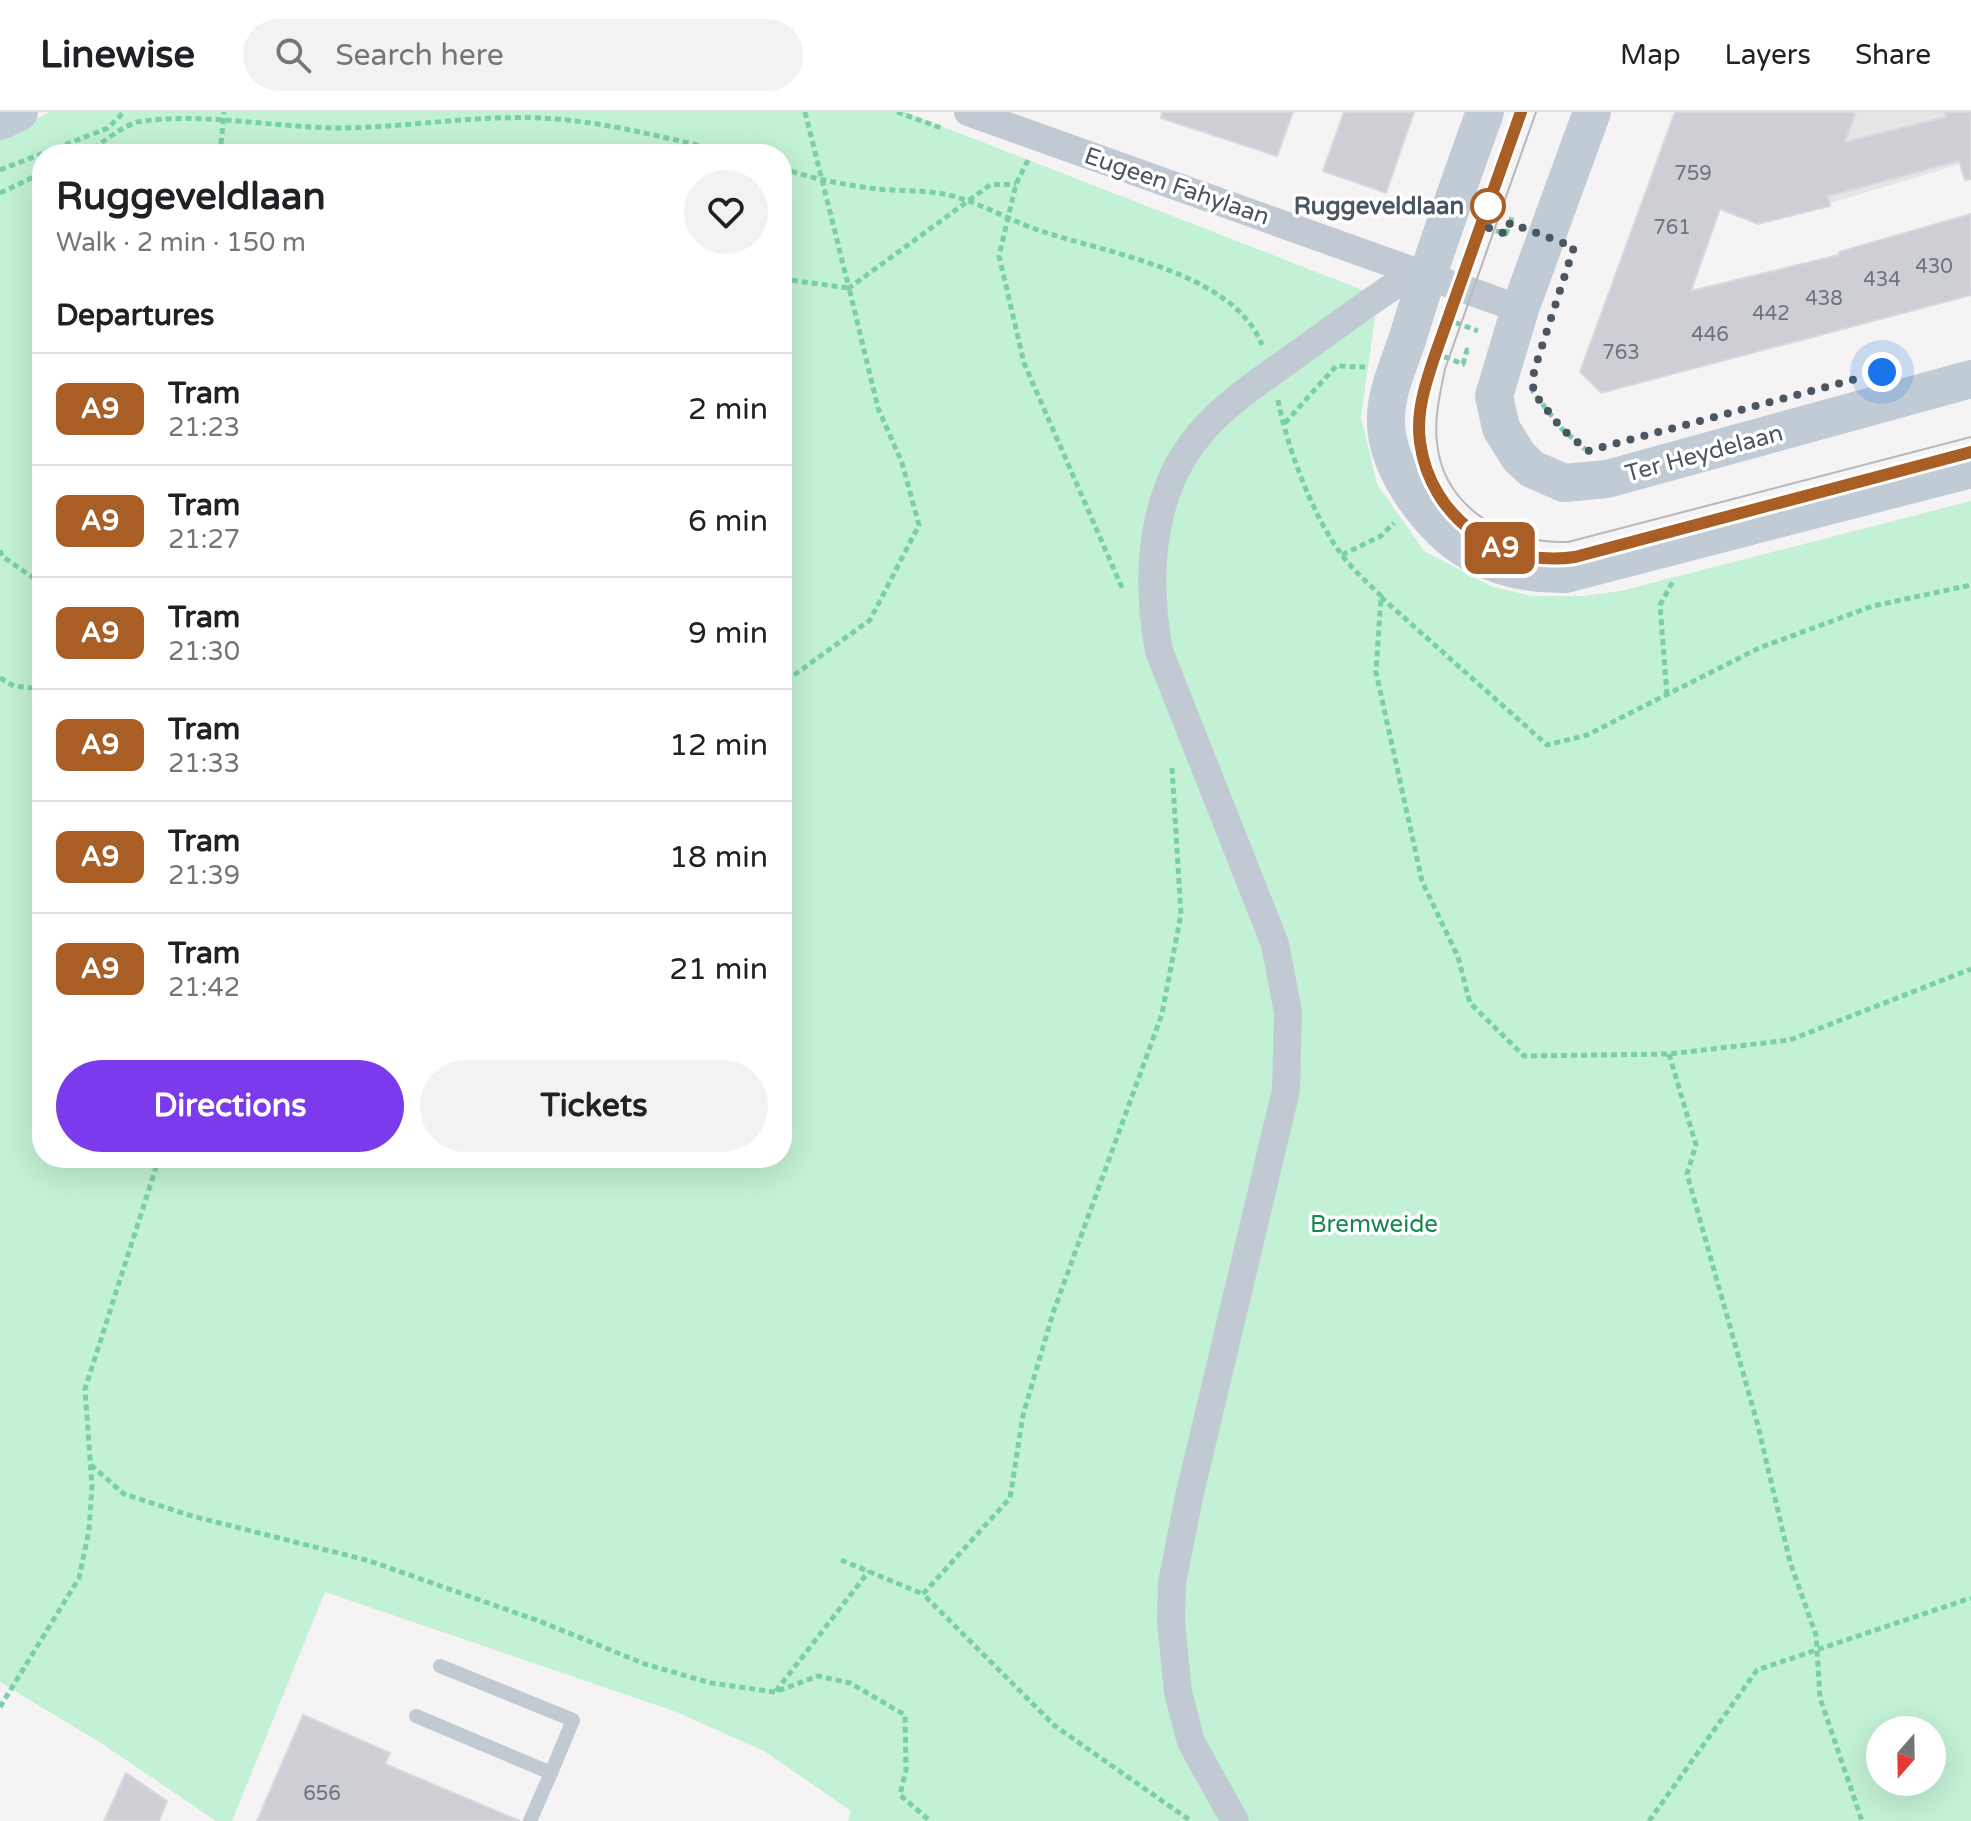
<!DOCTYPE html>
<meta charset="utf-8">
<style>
:root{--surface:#fff;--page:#f2f2f2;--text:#202124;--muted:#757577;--line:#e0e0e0;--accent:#7c3aed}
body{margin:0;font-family:"Varela Round",sans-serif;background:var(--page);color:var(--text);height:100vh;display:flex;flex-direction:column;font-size:30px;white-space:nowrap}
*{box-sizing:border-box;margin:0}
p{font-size:26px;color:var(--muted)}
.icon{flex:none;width:44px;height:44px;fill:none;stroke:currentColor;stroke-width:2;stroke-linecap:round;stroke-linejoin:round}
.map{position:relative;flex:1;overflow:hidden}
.sheet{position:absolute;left:32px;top:32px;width:760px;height:1024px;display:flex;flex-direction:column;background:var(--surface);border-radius:32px;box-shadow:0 8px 32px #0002}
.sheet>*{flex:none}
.badge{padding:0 16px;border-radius:12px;font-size:28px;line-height:52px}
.needle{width:52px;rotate:200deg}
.tools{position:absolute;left:1866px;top:1604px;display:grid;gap:16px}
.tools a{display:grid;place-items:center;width:80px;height:80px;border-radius:50%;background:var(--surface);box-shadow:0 8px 32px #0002;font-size:40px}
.you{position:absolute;width:40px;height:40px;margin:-20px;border:6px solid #fff;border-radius:50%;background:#1a73e8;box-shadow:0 0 0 12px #1a73e833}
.map>.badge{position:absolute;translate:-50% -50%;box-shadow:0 0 0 4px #fff}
h2{padding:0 24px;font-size:30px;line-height:72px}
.round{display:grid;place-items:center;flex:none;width:84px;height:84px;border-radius:42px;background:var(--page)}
.overview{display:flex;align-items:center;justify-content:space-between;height:136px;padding:0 24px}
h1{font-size:38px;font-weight:800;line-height:60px}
.button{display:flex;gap:16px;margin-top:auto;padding:16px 24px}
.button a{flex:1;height:92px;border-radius:48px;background:var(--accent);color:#fff;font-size:32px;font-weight:800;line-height:92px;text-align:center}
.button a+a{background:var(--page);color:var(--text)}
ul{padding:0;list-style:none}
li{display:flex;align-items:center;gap:24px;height:112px;padding:0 24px;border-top:2px solid var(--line)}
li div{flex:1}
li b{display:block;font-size:30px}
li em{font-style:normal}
li .badge{min-width:88px;font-weight:700;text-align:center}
header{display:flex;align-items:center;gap:48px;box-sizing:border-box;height:112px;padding:0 40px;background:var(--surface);border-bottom:2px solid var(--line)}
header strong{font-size:38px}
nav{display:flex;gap:44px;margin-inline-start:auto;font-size:28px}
.search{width:560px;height:72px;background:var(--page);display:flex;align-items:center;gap:20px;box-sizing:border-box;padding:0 28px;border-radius:44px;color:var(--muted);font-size:30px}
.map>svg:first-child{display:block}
.education{fill:#e6e4e5}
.green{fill:#c3f1d5;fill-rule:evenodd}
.building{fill:#cdcfd5;stroke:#d7d9de;stroke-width:2}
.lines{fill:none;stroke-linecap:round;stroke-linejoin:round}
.path{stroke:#7ad0a6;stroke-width:5;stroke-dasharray:6 4;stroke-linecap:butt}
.lane{stroke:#c1cad2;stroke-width:14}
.street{stroke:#c1cad2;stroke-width:28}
.secondary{stroke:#c1cbd6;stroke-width:38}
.tram{stroke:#b5b8bd;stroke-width:2}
.line-casing{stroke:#fff;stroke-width:18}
.line{stroke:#a85e24;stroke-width:12}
.walk{stroke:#4a5661;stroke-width:8;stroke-dasharray:0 14.4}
.stop-dot{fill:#fff;stroke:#a85e24;stroke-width:4}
.labels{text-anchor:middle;stroke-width:7;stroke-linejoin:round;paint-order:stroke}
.number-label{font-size:20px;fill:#6b747e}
.street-label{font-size:24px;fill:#4a5661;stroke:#fff}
.stop-label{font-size:24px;font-weight:bold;fill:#4a5661;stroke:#fff;text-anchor:end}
.park-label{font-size:24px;fill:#17864f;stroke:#fff}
</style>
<header>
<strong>Linewise</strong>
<div class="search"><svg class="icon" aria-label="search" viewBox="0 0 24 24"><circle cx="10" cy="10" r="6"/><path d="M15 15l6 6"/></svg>Search here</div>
<nav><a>Map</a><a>Layers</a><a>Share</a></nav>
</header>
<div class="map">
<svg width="1971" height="1709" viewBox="0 0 1971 1709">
<rect width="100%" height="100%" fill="#f5f3f3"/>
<path class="education" d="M1809,0H1971V49L1770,109Z"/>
<path class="green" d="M49,0H905L1378,184L1361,305L1377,372L1424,439L1493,475L1532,484H1583L1621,479L1971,389V1709H848L851,1699L764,1639L674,1599L325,1480L232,1709H216L101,1631L0,1570V28ZM42,42H782V1046H42ZM1880,1618H1932V1670H1880Z"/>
<g class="building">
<path d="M1162,0H1293L1277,44L1161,6Z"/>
<path d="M1344,0H1414L1386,81L1323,59Z"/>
<path d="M1675,0H1856L1845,30L1946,5L1945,0H1971V67L1965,68L1959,49L1828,84L1830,94L1758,112L1720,97L1691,179L1839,143V140L1971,102V183L1601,281L1580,260Z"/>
<path d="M303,1603L390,1641L385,1652L520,1709H257Z"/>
<path d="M126,1661L167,1689L159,1709H104Z"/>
</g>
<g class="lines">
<g class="path">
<path d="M805,0L849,176L990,73L1016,72"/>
<path d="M897,0L944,17"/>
<path d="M85,42C101,32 119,16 137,10C200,0 272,15 336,16C409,16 482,1 555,7C621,12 677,30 740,42"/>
<path d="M220,42L224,0"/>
<path d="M1028,48L1016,72L999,144L1024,251L1123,478"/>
<path d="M782,56C812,67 846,73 877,77C899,79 923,78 944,82C978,89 1008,108 1041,119C1106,141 1234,160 1262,233"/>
<path d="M0,58L108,16L124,0"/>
<path d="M0,81L42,61"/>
<path d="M1510,111L1513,102"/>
<path d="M1477,112L1506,122L1510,111L1517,113"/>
<path d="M782,167L849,176L878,296L902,351L919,413L870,508L790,566"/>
<path d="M1446,207L1478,219"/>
<path d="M1435,241L1463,252L1467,238L1472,240"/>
<path d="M1533,275V280L1562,317L1585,337"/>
<path d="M1278,288C1287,335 1313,405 1342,443C1353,458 1368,471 1381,484L1376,560L1422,769L1458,845L1470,891L1524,944L1669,942L1790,928L1971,857"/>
<path d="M1285,311L1336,254L1365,255"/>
<path d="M0,438L2,444L42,472"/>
<path d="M1342,443L1381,424L1394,411"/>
<path d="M1381,485L1547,633L1587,623L1759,536L1873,494L1971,473"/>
<path d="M0,566L14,574L42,577"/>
<path d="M1667,583L1660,493L1673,469"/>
<path d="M1172,656L1181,802L1162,902L1053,1201L1023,1303L1010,1386L923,1482L1055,1614L1191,1709"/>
<path d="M1669,942L1696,1033L1687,1062L1758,1314L1790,1450L1816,1523L1820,1586L1862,1709"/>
<path d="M91,1353L124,1382L192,1404L370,1449L539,1509L645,1552L711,1571L775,1580L818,1564L850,1571L905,1603L906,1658L900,1683L930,1709"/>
<path d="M841,1448L923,1482"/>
<path d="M776,1579L869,1459"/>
<path d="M0,1595L79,1466L89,1418L92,1374L85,1277L159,1046"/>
<path d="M1649,1709L1757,1558L1971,1486"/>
</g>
<g class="lane">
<path d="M440,1554L573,1608L551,1661"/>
<path d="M416,1604L551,1661L530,1709"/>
</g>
<g class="street">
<path d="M968,0L1520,197"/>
<path d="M1235,1709L1191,1630L1178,1580L1171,1510L1172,1471L1189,1385L1286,978L1288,900L1275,832L1159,539C1145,463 1150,374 1206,315C1232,286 1265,266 1296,243C1333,217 1368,190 1406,166"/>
</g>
<g class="secondary">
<path d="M1485,0C1458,75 1431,149 1408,225C1399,253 1384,283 1386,313C1388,350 1413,388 1438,414C1471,449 1518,463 1565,462L1971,357"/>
<path d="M1592,0L1520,197L1494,284L1501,316L1519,345L1532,357L1564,371L1607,367L1971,267"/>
<path d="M0,9L19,0"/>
</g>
<g class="tram">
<path d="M1521,0L1434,246C1425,273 1416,301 1420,330C1430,406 1501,456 1575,445L1971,340"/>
<path d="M1536,0L1445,257C1440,282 1434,306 1437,331C1444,397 1508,432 1568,430L1971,325"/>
</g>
</g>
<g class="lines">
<defs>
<path id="line" d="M1521,0L1434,246C1425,273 1416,301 1420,330C1430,406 1501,456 1575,445L1971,340"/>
</defs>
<use href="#line" class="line-casing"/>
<use href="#line" class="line"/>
<path class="walk" d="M1488,94L1481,113L1506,122L1510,111L1574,135L1534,259L1533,280L1562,317L1588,339L1882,260"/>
</g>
<circle class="stop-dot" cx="1488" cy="94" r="16"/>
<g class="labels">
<g class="number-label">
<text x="1693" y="68">759</text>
<text x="1672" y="122">761</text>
<text x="1934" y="161">430</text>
<text x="1882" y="174">434</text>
<text x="1824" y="193">438</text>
<text x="1771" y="208">442</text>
<text x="1710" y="229">446</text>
<text x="1621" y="247">763</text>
<text x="322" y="1688">656</text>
</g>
<g class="street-label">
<text transform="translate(1177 74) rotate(19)" y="8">Eugeen Fahylaan</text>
<text transform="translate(1704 341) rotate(-15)" y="8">Ter Heydelaan</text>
</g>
<g class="stop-label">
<text x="1464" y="102">Ruggeveldlaan</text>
</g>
<g class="park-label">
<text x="1374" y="1120">Bremweide</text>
</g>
</g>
</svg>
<div class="tools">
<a><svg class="needle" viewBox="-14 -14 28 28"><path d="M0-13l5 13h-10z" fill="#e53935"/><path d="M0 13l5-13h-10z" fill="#757577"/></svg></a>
</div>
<div class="you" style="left:1882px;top:260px"></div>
<b class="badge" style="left:1500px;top:436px;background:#a85e24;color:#fff">A9</b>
<section class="sheet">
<div class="overview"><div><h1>Ruggeveldlaan</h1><p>Walk · 2 min · 150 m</p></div><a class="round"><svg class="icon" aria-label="heart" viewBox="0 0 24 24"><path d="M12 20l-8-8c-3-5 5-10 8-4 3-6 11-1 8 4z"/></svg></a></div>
<h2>Departures</h2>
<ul>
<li><span class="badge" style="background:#a85e24;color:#fff">A9</span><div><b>Tram</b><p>21:23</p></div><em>2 min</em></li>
<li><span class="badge" style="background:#a85e24;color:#fff">A9</span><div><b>Tram</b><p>21:27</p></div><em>6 min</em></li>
<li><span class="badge" style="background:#a85e24;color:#fff">A9</span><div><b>Tram</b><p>21:30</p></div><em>9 min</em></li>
<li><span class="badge" style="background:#a85e24;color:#fff">A9</span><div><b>Tram</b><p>21:33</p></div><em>12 min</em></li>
<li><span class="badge" style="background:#a85e24;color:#fff">A9</span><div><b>Tram</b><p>21:39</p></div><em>18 min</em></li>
<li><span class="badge" style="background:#a85e24;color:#fff">A9</span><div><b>Tram</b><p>21:42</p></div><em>21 min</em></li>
</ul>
<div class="button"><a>Directions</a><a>Tickets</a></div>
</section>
</div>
